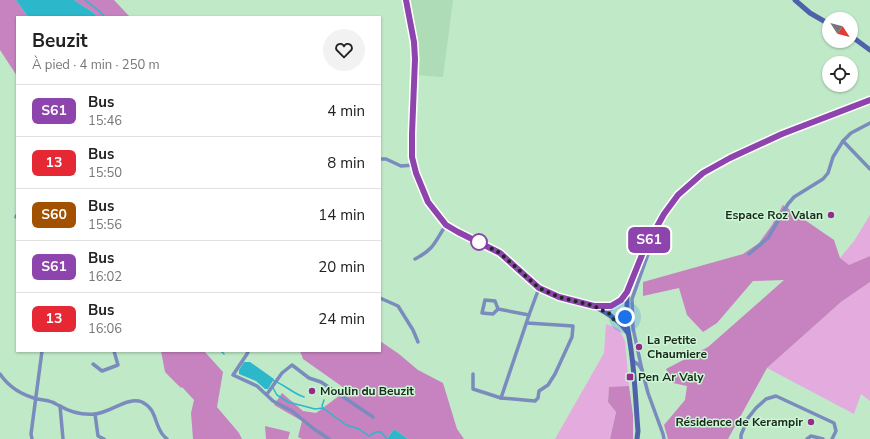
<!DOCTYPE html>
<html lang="fr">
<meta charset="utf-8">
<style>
:root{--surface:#fff;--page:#f2f2f2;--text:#222;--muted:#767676;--line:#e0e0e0}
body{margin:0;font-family:"Nunito Sans",sans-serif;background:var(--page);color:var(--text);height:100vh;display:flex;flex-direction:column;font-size:15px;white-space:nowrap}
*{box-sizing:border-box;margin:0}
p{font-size:13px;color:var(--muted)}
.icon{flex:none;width:22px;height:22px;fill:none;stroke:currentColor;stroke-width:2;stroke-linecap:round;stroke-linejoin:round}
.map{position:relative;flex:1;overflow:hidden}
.details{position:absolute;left:16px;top:16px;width:365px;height:336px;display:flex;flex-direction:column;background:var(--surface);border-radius:0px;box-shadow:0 1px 3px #0004}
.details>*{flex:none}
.badge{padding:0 8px;border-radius:6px;font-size:14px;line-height:26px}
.needle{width:26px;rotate:126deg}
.fabs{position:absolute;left:822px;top:12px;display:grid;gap:8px}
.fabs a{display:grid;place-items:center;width:36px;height:36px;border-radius:50%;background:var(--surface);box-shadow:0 1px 3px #0004;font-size:20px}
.you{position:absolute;width:20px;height:20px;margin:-10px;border:3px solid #fff;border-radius:50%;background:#1a73e8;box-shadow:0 0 0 6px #1a73e833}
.map>.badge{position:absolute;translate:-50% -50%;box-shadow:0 0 0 2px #fff}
.round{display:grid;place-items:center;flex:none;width:42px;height:42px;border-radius:21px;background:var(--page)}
.overview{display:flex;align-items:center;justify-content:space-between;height:68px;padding:0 16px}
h1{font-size:19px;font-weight:700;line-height:30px}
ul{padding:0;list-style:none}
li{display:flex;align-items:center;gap:12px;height:52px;padding:0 16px;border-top:1px solid var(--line)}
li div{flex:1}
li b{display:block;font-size:15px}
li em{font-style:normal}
li .badge{min-width:44px;font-weight:700;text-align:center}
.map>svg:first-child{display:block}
.built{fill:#aedcb6}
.green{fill:#e4acde}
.forest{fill:#c783c0}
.water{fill:#2cb7cb}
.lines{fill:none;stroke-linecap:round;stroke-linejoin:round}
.stream{stroke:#2cb7cb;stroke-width:1.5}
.street{stroke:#7a8bbe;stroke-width:3.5}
.secondary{stroke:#4d62ab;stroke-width:5}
.line-casing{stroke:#fff;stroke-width:9}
.line{stroke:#8e44ad;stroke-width:6}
.walk{stroke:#1a291d;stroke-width:4;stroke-dasharray:0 7.2}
.poi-dot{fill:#942b8e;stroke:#cdf6d4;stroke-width:1.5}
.stop-dot{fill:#fff;stroke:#8e44ad;stroke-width:2}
.labels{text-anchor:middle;stroke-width:3;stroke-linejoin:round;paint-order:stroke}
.poi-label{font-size:12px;font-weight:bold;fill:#1a291d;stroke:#cdf6d4;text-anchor:start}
</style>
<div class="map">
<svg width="870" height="439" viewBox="0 0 870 439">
<rect width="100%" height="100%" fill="#c0e9c7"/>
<path class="built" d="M408,0H453L443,77L417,75L415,41Z"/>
<g class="green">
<path d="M870,215V256L849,266L840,258L854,241Z"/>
<path d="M870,282V401L861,394L854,414L767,368L841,302Z"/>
<path d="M606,324L619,329L625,341L629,386L609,388L608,402L616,412L610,439H555L604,353Z"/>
</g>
<g class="forest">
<path d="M0,0H16L28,17H17V76L0,50Z"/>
<path d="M74,0H114L130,17H97L94,13Z"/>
<path d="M783,205L834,240L840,258L849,265L870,256V282L841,302L767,368L728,439H668L664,425L685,400L687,386L673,383L666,369L708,347L784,280L753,281L717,323L703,332L687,315L679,288L643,296V282L743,254L759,243L772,225Z"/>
<path d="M380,341L399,354L418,370L443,383L457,429L464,439H408L394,429L387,439H302L298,437L302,421L274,405L282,393L303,411L316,413L347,390L303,359L300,351H380Z"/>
<path d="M161,351H204L223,372L217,407L239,433L242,439H193L191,413L194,400L183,388L180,387L165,372Z"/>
<path d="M629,386L633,415V439H610L616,412L608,402L609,387Z"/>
<path d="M265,426L290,432L288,439H266Z"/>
</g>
<g class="water">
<path d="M16,0H74L94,13L97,17H28Z"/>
<path d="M244,362H250L274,379L268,389H265L256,381L239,374V370Z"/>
<path d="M394,429L408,439H387Z"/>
</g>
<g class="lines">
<g class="stream">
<path d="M85,0L99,11L105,17"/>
<path d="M221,351L224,354"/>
<path d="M272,380C284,384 292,393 304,397"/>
<path d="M273,388L277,395L288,402L315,409L323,408L346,425L359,429L369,436L376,432H381L387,439"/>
<path d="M323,408L322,406L324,400"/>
</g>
<g class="street">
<path d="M843,141L851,133L870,123"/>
<path d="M380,159H386L401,166L414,165"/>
<path d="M16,217L17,215"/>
<path d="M749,254L768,238L788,204L794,197L823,179L828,173L833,157L843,141L870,169"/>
<path d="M415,259C435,249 435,241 446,225"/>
<path d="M380,298L398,306L413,330L418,342"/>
<path d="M498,309L493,314L482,313L485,300L495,301L498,309L529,315"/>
<path d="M247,351L248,352L247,354L233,375L257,386L273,401L292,411L314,429L329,439"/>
<path d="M633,361L639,365L642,370L648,393L663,434L664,439"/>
<path d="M93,364L102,371L118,365L114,351"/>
<path d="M642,370L633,328L632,299L653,240V234"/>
<path d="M0,374C8,386 22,395 37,399C42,400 47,400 52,402C55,403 57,405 60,406C70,412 83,415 95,414C110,413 128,396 142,402C156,409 154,421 161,432C162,435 165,437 167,439"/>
<path d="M473,374V389L501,398L535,401L538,398L539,391L548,385L555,374L572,337L573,326L527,323"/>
<path d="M267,394L282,373L292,365L309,378L321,382L373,417"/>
<path d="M501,398L529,315L539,288"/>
<path d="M60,406L63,439"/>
<path d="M95,414L98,436L104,439"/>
<path d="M32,439L31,434L42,351"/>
<path d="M741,439V435L748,418L756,408L766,399L776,396L834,423L836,431L832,439"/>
<path d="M807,439L811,436L823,439"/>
</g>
<g class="secondary">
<path d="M406,0L414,42L415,59L412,134V157L416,173L429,202L446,225L458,232L500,253L539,288L559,297L576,302L594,306H611"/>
<path d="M795,0L810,13L829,24"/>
<path d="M851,36L870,50"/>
<path d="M596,307C609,314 620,321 628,333"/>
<path d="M610,309C613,303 621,299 626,293"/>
<path d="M625,317C634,354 635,393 638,431L637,439"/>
<path d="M616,320L623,319L627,314V292L644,250L664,214L679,195L703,173L730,158L782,134L870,100"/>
</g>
</g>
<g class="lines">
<defs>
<path id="line" d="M406,0L414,42L415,59L412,134V157L416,173L428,202L446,225L458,232L500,253L539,288L559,297L594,306H611L621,300L627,292L644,250L664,214L678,195L703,173L730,158L782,134L870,100"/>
</defs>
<use href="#line" class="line-casing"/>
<use href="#line" class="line"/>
<path class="walk" d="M479,242L500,253L539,288L559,297L594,306L610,314L613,319L616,320L623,319L625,317"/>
</g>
<g class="poi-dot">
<circle cx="831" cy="215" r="4"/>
<circle cx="639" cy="347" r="4"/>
<rect x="626" y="373" width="8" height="8" rx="2"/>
<circle cx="312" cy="391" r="4"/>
<circle cx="811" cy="422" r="4"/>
</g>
<circle class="stop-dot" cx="479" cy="242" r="8"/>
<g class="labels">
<g class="poi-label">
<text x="823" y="219" text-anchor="end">Espace Roz Valan</text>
<text x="647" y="344">La Petite<tspan x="647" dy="14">Chaumiere</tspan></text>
<text x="638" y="381">Pen Ar Valy</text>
<text x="320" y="395">Moulin du Beuzit</text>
<text x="803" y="426" text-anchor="end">Résidence de Kerampir</text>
</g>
</g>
</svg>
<div class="fabs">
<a><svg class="needle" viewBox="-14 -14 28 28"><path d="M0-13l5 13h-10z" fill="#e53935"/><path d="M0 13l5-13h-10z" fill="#767676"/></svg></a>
<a><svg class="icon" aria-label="locate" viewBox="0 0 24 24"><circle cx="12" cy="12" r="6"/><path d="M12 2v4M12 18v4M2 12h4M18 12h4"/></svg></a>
</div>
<div class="you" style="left:625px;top:317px"></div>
<b class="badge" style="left:649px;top:240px;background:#8e44ad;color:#fff">S61</b>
<section class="details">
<div class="overview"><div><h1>Beuzit</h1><p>À pied · 4 min · 250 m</p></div><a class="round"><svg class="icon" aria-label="heart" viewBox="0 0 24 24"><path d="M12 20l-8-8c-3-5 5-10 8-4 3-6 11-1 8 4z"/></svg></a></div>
<ul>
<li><span class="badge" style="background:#8e44ad;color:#fff">S61</span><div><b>Bus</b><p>15:46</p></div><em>4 min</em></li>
<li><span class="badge" style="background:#e62834;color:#fff">13</span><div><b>Bus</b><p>15:50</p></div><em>8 min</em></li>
<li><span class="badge" style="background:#a25100;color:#fff">S60</span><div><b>Bus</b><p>15:56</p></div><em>14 min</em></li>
<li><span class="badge" style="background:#8e44ad;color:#fff">S61</span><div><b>Bus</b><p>16:02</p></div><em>20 min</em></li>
<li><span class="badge" style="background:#e62834;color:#fff">13</span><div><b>Bus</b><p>16:06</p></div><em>24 min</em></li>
</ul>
</section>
</div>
